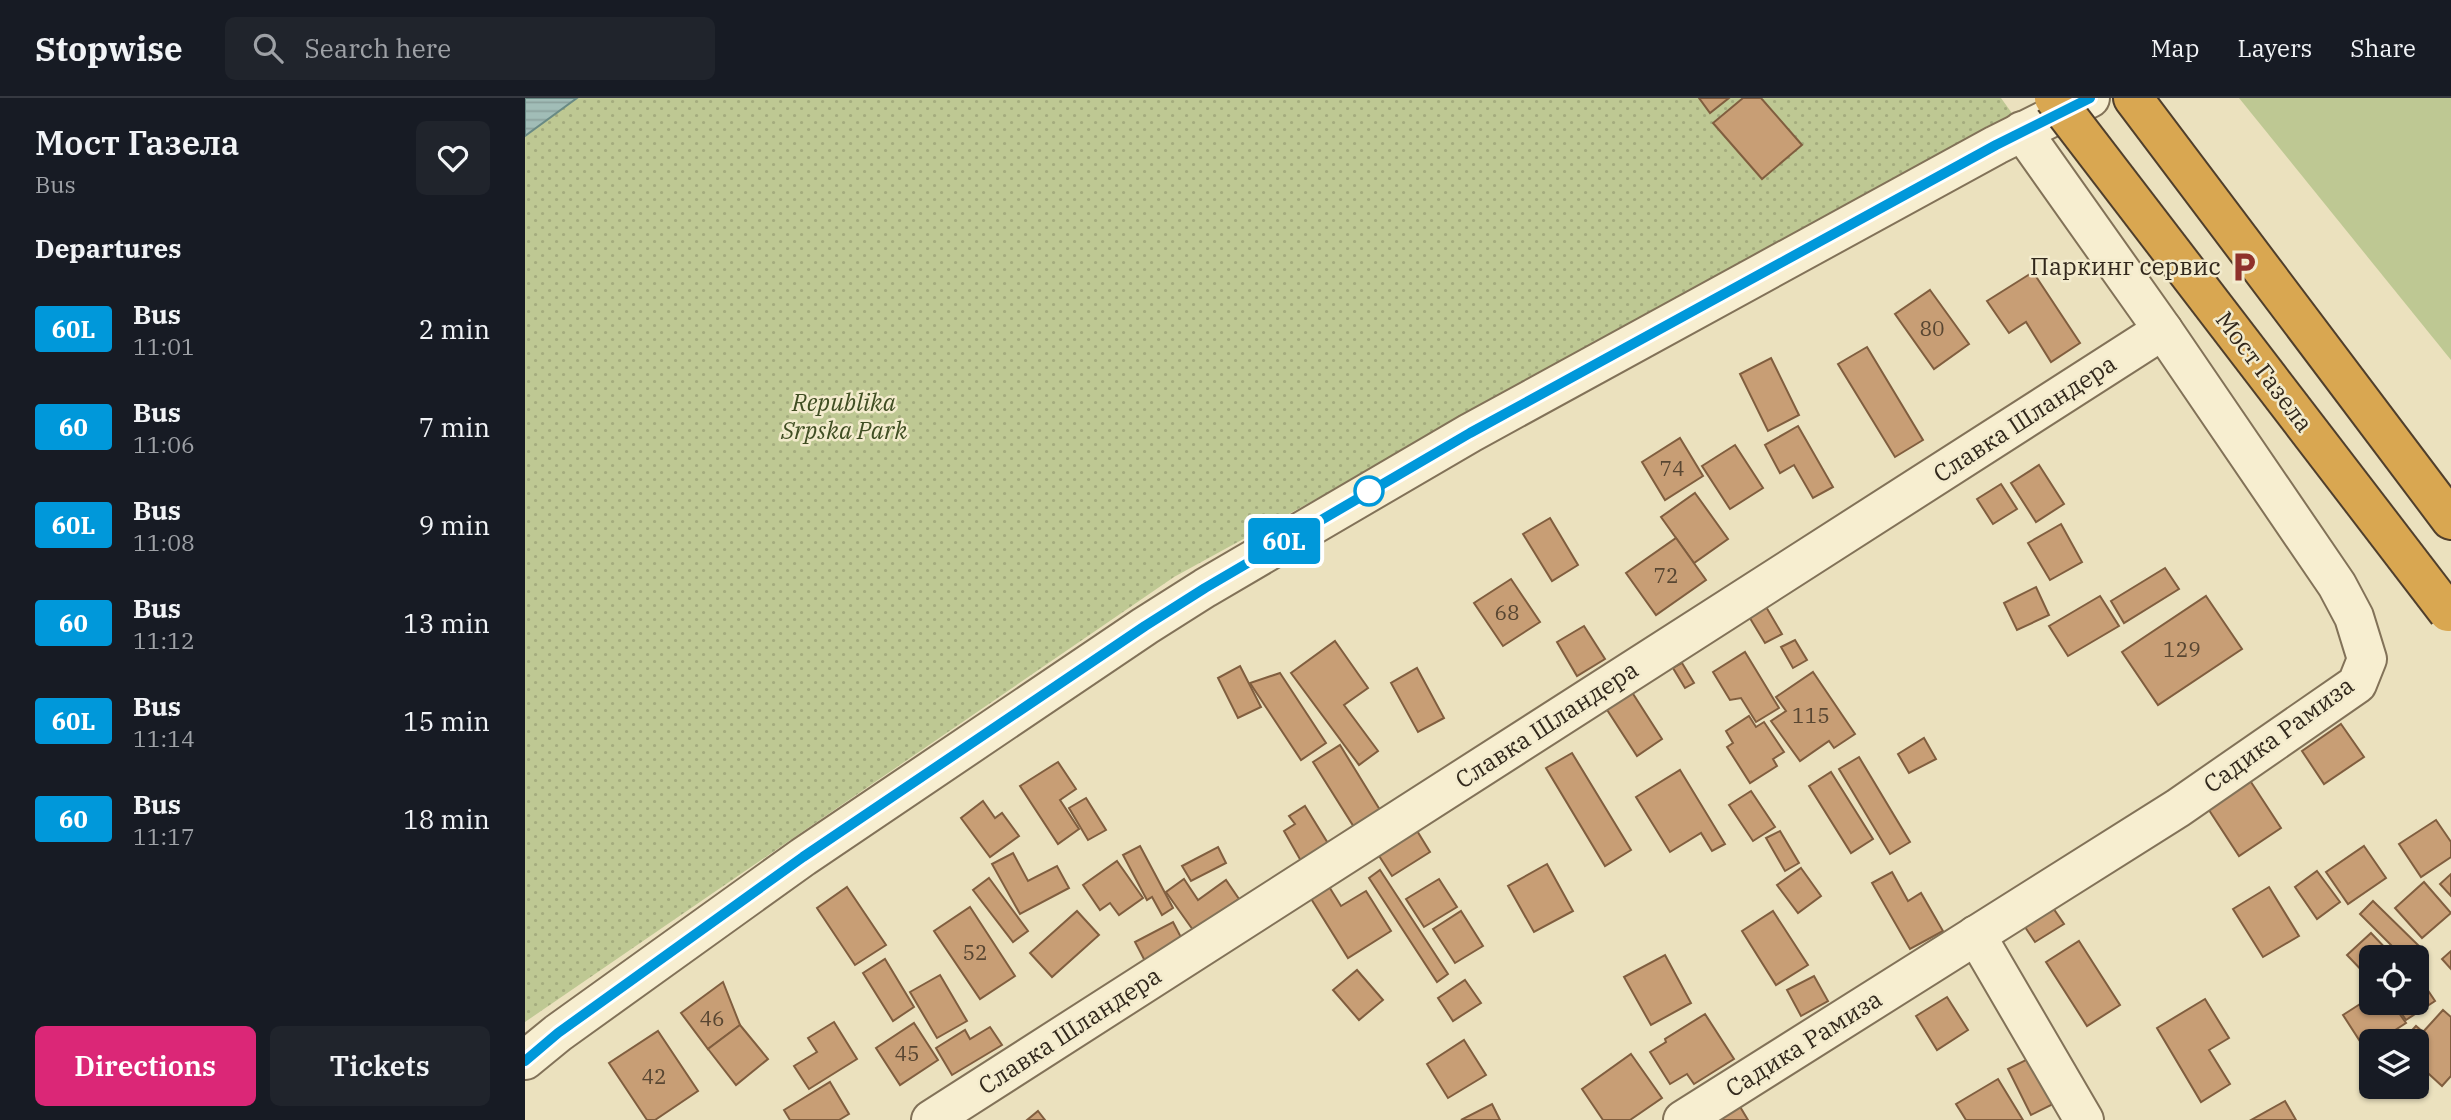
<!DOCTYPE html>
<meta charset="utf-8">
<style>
:root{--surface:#171b24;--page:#20242c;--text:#f1f3f6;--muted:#9ea1a6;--line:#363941;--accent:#db2777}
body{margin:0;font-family:"IBM Plex Serif",serif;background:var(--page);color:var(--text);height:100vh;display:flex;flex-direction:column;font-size:26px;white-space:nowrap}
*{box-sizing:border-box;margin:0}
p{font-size:23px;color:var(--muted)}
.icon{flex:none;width:38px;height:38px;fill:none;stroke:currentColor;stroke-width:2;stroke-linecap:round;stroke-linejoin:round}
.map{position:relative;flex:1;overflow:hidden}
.side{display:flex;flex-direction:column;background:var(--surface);width:525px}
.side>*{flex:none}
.badge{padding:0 14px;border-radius:5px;font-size:24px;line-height:46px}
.fabs{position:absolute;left:1834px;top:847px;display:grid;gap:14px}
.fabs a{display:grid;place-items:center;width:70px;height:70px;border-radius:10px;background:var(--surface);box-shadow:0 2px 5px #0004;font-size:35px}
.map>.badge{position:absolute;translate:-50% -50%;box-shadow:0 0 0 4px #fff}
h2{padding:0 35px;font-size:26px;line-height:63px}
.round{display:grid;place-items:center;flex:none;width:74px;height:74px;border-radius:10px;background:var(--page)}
.overview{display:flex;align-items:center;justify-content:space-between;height:119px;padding:0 35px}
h1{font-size:33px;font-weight:600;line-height:52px}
.primary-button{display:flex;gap:14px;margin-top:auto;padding:14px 35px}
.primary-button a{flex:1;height:80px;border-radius:10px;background:var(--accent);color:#fff;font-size:28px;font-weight:600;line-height:80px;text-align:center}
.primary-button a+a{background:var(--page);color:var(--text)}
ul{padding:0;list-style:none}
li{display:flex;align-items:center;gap:21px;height:98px;padding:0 35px}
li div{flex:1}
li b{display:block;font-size:26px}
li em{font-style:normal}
li .badge{min-width:77px;font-weight:700;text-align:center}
header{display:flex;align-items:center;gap:42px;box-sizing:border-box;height:98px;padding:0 35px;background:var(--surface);border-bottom:2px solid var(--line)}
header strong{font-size:33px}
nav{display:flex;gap:38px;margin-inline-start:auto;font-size:24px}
.search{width:490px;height:63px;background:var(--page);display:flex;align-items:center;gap:18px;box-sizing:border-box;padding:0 24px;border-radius:10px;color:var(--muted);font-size:26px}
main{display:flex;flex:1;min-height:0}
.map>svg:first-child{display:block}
.grass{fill:#bec893}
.park{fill:url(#park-dots)}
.water{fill:url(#water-rules);stroke:#698a84;stroke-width:2}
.building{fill:#c89e75;stroke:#805e3f;stroke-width:2}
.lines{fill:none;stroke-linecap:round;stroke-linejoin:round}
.minor-casing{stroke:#827258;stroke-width:42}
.highway-casing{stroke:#503f2c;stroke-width:42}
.minor{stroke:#f7eed0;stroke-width:38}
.highway{stroke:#d9a751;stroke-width:38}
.highway-bridge-casing{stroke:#503f2c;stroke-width:42;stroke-linecap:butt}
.highway-bridge{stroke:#d9a751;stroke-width:38}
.line-casing{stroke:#fff;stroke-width:16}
.line{stroke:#0098da;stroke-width:10}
.stop-dot{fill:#fff;stroke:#0098da;stroke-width:3.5}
.labels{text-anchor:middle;stroke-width:5;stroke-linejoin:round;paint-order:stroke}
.number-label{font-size:21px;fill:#584632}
.poi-label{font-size:24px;fill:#32281c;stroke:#f3ebcd;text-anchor:end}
.street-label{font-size:24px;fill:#32281c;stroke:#f3ebcd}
.park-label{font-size:24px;font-style:italic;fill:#404e23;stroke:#f3ebcd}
</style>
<header>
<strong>Stopwise</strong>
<div class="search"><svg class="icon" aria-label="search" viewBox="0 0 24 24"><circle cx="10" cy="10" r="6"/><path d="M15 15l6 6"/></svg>Search here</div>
<nav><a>Map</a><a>Layers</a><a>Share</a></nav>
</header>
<main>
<section class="side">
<div class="overview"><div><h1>Мост Газела</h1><p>Bus</p></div><a class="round"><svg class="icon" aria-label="heart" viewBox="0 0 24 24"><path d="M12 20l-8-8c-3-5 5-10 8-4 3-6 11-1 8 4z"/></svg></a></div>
<h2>Departures</h2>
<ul>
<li><span class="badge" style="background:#0098da;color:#fff">60L</span><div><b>Bus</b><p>11:01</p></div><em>2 min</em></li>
<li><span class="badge" style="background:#0098da;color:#fff">60</span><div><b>Bus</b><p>11:06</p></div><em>7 min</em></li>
<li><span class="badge" style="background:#0098da;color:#fff">60L</span><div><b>Bus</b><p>11:08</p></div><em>9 min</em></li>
<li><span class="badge" style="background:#0098da;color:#fff">60</span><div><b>Bus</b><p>11:12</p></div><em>13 min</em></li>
<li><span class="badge" style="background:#0098da;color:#fff">60L</span><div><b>Bus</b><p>11:14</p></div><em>15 min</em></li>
<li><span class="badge" style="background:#0098da;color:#fff">60</span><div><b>Bus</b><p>11:17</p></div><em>18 min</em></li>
</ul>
<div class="primary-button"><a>Directions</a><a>Tickets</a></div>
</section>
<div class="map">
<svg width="1926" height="1022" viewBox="0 0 1926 1022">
<defs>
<pattern id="park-dots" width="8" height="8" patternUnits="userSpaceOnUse" patternTransform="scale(1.75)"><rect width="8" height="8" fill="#bec893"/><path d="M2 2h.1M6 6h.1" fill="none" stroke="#a4ac7e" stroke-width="1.8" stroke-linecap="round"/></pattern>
<pattern id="water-rules" width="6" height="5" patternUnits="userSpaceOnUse" patternTransform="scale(1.75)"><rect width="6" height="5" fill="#a1bdb7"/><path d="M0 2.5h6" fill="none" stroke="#8ba29d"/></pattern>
</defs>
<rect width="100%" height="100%" fill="#ebe1be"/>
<path class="grass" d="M1714,0H1926V262Z"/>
<path class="park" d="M52,0H1476L1489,18L649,479L0,924V38Z"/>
<path class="water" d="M0,0H52L0,38Z"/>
<g class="building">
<path d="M1174,0H1204L1185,15Z"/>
<path d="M1218,0H1236L1277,47L1237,81L1188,25Z"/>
<path d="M1508,174L1555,245L1526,264L1501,224L1484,235L1462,203Z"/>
<path d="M1405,192L1444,246L1409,271L1370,216Z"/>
<path d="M1342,249L1398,342L1370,359L1313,266Z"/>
<path d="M1246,260L1274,317L1243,333L1215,276Z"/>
<path d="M1273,328L1308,389L1288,400L1269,367L1255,375L1240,347Z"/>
<path d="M1155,340L1178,378L1140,402L1117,364Z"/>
<path d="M1210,347L1238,390L1205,411L1177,368Z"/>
<path d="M1514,367L1539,406L1511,424L1486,385Z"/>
<path d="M1476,386L1492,411L1468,426L1452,401Z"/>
<path d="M1170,395L1203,441L1169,465L1136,419Z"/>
<path d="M1025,420L1053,467L1027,483L998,436Z"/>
<path d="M1536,426L1557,464L1525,482L1503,445Z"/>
<path d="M1151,440L1181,482L1131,517L1101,475Z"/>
<path d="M1640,470L1654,491L1599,525L1586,503Z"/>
<path d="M986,481L1015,524L978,548L949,505Z"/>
<path d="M1511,489L1524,517L1492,532L1479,505Z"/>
<path d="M1575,498L1594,528L1543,558L1524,528Z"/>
<path d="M1681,498L1717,551L1633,607L1597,554Z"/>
<path d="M1237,502L1257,536L1240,545L1220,512Z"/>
<path d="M1059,528L1080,561L1052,578L1032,544Z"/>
<path d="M1270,542L1282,562L1268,570L1256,549Z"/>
<path d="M810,543L843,590L819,607L853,653L834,667L766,575Z"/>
<path d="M1220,554L1254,610L1231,624L1216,600L1205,602L1188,574Z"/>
<path d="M1157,565L1169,585L1160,590L1148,570Z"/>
<path d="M715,568L736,609L713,620L693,580Z"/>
<path d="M892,570L919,620L893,634L866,585Z"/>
<path d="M1288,574L1330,636L1309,650L1304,643L1275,663L1246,623L1261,613L1251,599Z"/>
<path d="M755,575L801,645L776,662L725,585Z"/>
<path d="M1103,588L1137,641L1112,658L1077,604Z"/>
<path d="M1224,618L1231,629L1239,624L1259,654L1248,661L1252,668L1225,685L1202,649L1208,645L1201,633Z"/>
<path d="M1816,626L1839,659L1799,686L1777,653Z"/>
<path d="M1399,640L1411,661L1384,675L1373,656Z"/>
<path d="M815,647L855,712L829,729L788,664Z"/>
<path d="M1047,655L1106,752L1080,768L1021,670Z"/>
<path d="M1334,659L1385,744L1365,756L1314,671Z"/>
<path d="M533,664L551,691L535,702L554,731L533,746L495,688Z"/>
<path d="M1155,672L1200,746L1187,753L1176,735L1145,754L1111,699Z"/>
<path d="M1306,674L1348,741L1326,755L1284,688Z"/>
<path d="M1724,681L1756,730L1714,758L1682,709Z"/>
<path d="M1226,693L1250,729L1228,743L1204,707Z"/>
<path d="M561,700L581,732L563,742L544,710Z"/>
<path d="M458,703L470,720L477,715L494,738L465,759L436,720Z"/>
<path d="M780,708L804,747L776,763L759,733L770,726L764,718Z"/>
<path d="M1911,722L1926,744V759L1896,779L1874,746Z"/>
<path d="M886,723L905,754L867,778L847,747Z"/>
<path d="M1255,733L1274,765L1260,773L1241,740Z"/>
<path d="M615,748L648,810L637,817L627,799L622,802L598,757Z"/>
<path d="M1839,748L1861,780L1823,806L1801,774Z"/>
<path d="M693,749L701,765L666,783L657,768Z"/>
<path d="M488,755L503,783L532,768L544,790L495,816L467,766Z"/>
<path d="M592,763L618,800L594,817L585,805L575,812L558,787Z"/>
<path d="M1022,766L1048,813L1009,834L983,788Z"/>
<path d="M1276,770L1296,798L1273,815L1252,787Z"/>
<path d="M855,772L923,876L912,884L844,780Z"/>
<path d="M1792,773L1815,804L1792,821L1770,789Z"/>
<path d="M1367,774L1383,803L1396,795L1418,833L1385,851L1347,785Z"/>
<path d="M1926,776V798L1915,786Z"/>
<path d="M464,780L503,833L488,844L448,792Z"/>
<path d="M659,781L673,802L701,782L714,801L668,832L641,794Z"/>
<path d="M914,781L932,809L899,829L881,801Z"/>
<path d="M1899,784L1926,815L1897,840L1870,810Z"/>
<path d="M803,787L816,808L841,793L866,833L823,860L785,799Z"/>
<path d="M322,789L361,847L330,867L292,810Z"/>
<path d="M1744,789L1774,838L1738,859L1708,811Z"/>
<path d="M1848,803L1895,849L1885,859H1878L1835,816Z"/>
<path d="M1524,804L1539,826L1510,844L1496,823Z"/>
<path d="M445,809L490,878L455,901L409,833Z"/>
<path d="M552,813L574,837L527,879L505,855Z"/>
<path d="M936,813L958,848L930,865L908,831Z"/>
<path d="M1248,813L1283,867L1251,887L1217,833Z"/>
<path d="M648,824L659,845L621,865L610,844Z"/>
<path d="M1846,835L1868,858L1846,859V878L1844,880L1822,857Z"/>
<path d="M1554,843L1595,907L1562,928L1521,864Z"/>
<path d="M1926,853V871L1917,861Z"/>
<path d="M1140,857L1166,905L1126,927L1099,879Z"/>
<path d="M360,861L389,909L368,923L338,875Z"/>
<path d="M832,872L858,902L834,922L808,892Z"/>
<path d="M415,877L442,923L412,940L385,894Z"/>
<path d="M1289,878L1303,903L1276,918L1262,892Z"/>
<path d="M940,882L956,905L928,923L913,900Z"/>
<path d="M198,884L215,927L183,951L156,915Z"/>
<path d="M1900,888L1910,903L1881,922L1869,905H1892V893Z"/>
<path d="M1422,899L1443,932L1412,952L1391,918Z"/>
<path d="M1846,899V905H1867L1881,925L1853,943H1846V947L1840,951L1818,917Z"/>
<path d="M1680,901L1704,940L1684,952L1705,986L1676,1004L1632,930Z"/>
<path d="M1918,912L1926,919V978L1917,988L1892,965V943H1877L1891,928L1898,934Z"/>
<path d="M1180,916L1209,961L1169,986L1162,976L1145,986L1125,954L1141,944L1140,941Z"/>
<path d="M309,924L332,961L284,991L269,968L292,954L283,940Z"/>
<path d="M389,925L413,962L375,987L351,950Z"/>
<path d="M215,927L243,961L211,987L183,951Z"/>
<path d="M465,929L477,947L427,977L411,950L440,932L445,941Z"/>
<path d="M133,933L173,993L130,1022H122L84,965Z"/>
<path d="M939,942L961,977L923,1000L902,966Z"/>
<path d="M1106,956L1137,1000L1105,1022H1078L1057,991Z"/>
<path d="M1511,957L1534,1003L1506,1017L1483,971Z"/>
<path d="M1473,981L1498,1022H1441L1431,1006Z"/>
<path d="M305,984L324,1016L314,1022H265L259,1012Z"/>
<path d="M1211,1002L1223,1022H1179Z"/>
<path d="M1760,1003L1771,1022H1726Z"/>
<path d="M967,1006L975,1022H936Z"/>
<path d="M513,1013L520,1022H502Z"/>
</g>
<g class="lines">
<defs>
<g id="minor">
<path d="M1451,837L1559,1022"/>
<path d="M0,962L33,935L278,759L620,528L680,490L945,335L1471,47L1565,0"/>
<path d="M406,1022L1638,232"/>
<path d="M1158,1022L1653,710L1832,586L1842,561L1829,519L1812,487L1638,232L1497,33"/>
</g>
<path id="highway" d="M1608,0L1926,422"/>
</defs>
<use href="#minor" class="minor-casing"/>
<use href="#highway" class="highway-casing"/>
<use href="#minor" class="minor"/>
<use href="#highway" class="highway"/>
<defs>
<path id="highway-bridge" d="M1529,0L1923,514"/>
</defs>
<use href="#highway-bridge" class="highway-bridge-casing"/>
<use href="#highway-bridge" class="highway-bridge"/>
</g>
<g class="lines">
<defs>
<path id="line" d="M0,963L33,935L278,759L620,528L680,490L945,335L1471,47L1565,0"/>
</defs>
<use href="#line" class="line-casing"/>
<use href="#line" class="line"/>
</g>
<defs>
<symbol id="parking-bare" viewBox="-9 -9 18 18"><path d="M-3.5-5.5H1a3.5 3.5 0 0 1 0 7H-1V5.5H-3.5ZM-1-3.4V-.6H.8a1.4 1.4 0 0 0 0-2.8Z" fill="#8f312b" stroke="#f3ebcd" stroke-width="2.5" paint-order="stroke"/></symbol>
</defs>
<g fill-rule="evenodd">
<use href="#parking-bare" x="1697" y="147" width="44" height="44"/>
</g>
<circle class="stop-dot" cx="844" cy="393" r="14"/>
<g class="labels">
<g class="number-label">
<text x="1407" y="238">80</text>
<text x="1147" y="378">74</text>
<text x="1141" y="485">72</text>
<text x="982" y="522">68</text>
<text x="1657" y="559">129</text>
<text x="1286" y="625">115</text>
<text x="450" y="862">52</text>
<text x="187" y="928">46</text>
<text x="382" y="963">45</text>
<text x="129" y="986">42</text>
</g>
<g class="poi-label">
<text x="1696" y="177">Паркинг сервис</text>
</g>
<g class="street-label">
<text transform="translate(1739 274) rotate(53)" y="8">Мост Газела</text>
<text transform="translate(1500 321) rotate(-33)" y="8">Славка Шландера</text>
<text transform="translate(1022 627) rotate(-33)" y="8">Славка Шландера</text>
<text transform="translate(1754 637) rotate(-36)" y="8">Садика Рамиза</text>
<text transform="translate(545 933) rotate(-33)" y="8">Славка Шландера</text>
<text transform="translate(1279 946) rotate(-32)" y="8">Садика Рамиза</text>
</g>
<g class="park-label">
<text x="319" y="313">Republika<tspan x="319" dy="28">Srpska Park</tspan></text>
</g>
</g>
</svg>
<div class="fabs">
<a><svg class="icon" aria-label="locate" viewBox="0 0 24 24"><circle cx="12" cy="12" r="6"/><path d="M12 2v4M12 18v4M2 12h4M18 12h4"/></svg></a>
<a><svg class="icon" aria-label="layers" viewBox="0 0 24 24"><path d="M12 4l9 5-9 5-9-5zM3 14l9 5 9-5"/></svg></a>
</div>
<b class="badge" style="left:759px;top:443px;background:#0098da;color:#fff">60L</b>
</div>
</main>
